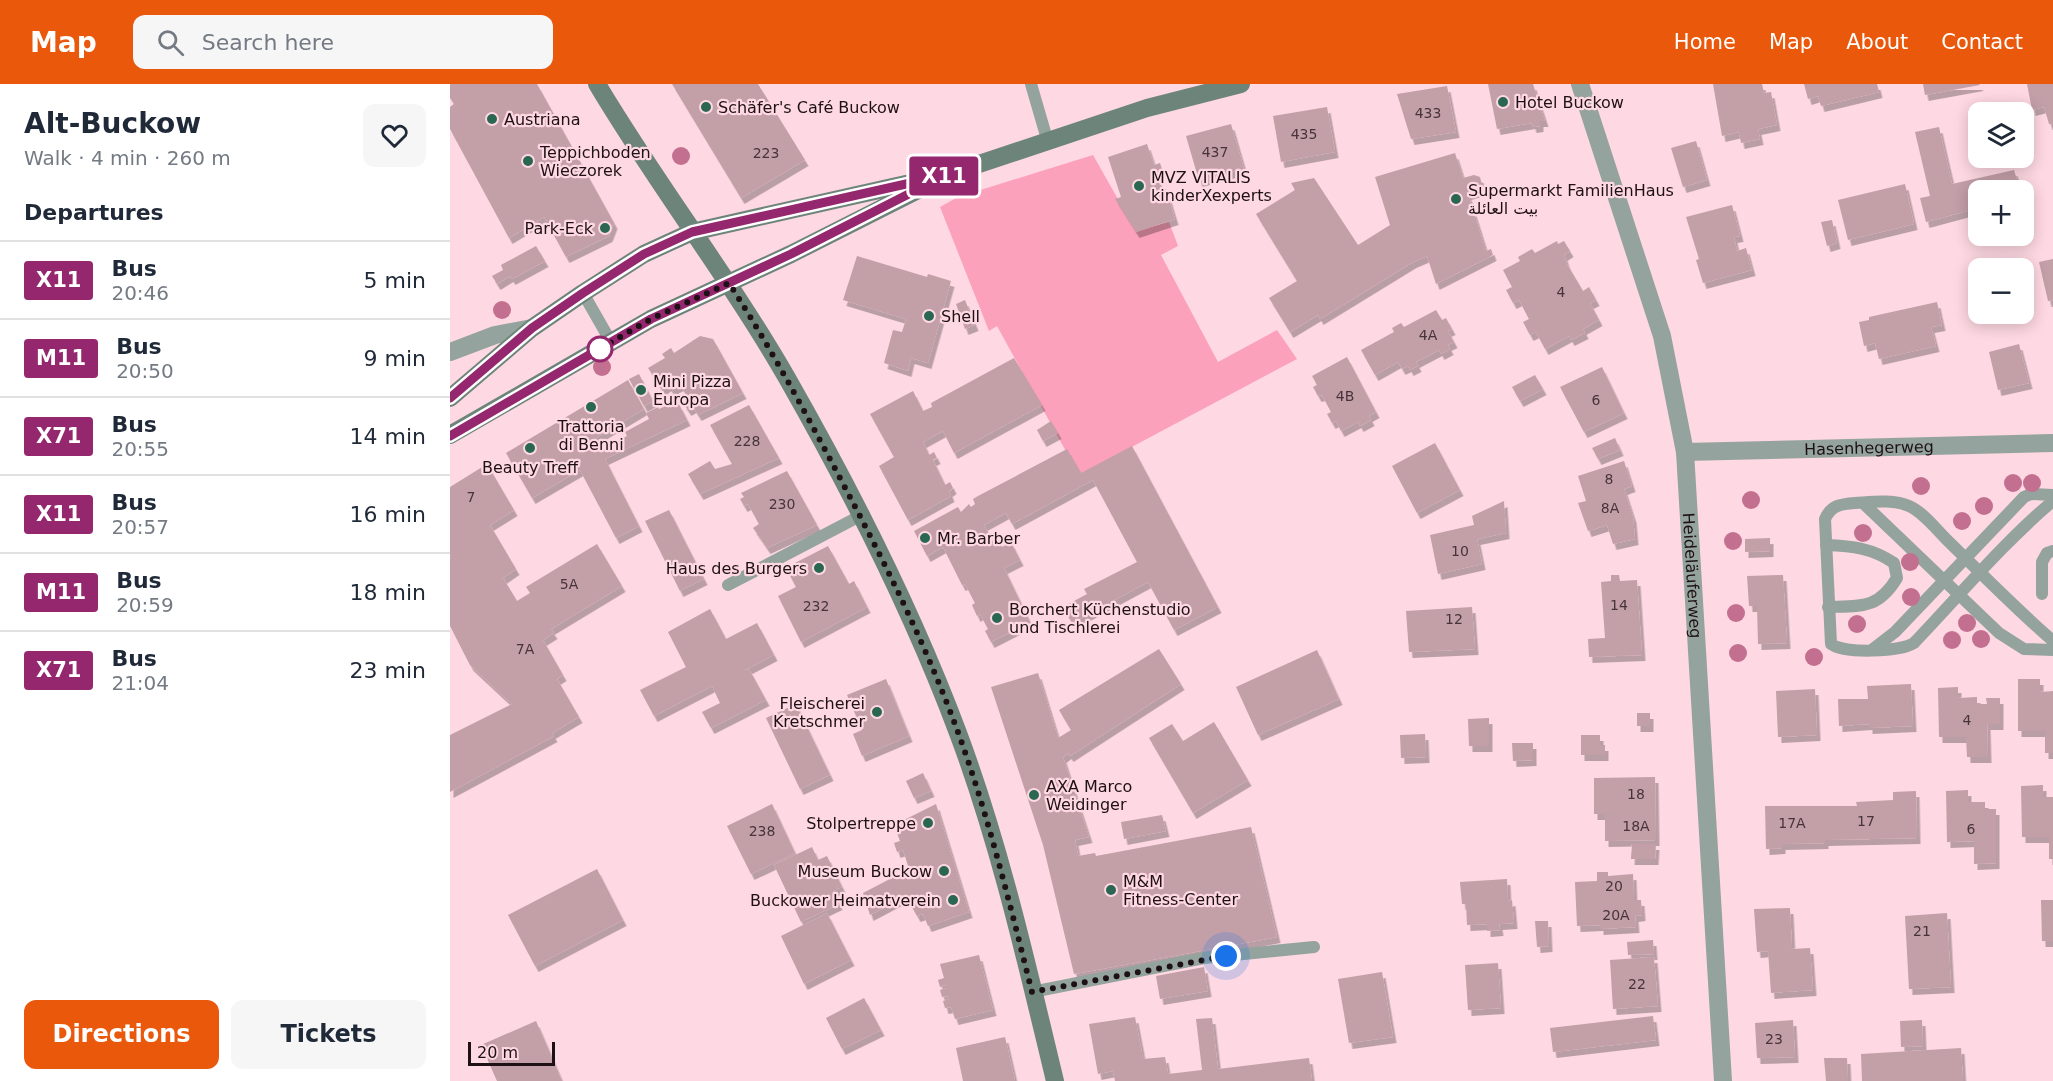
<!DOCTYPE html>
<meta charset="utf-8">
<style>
:root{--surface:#fff;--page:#f6f6f7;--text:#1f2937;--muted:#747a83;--line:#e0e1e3;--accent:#ea580c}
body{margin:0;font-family:"DejaVu Sans","Noto Sans Arabic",sans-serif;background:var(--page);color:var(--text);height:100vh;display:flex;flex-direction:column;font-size:22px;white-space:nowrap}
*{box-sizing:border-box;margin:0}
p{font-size:20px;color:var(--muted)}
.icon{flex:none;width:33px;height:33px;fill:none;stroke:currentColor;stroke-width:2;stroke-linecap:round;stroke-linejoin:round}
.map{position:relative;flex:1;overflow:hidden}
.details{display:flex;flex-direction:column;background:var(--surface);width:450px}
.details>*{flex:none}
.badge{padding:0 12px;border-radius:4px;font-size:21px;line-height:39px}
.tools{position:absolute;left:1518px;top:18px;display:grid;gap:12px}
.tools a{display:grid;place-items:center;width:66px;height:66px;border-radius:12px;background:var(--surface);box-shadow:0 3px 15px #0003;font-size:30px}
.scale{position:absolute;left:18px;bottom:15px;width:87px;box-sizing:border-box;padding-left:6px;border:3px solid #1e1115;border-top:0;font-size:16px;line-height:21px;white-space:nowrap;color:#1e1115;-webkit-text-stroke:4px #fed8e2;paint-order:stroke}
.you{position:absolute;width:30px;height:30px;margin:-15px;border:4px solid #fff;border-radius:50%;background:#1a73e8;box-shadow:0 0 0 9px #1a73e833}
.map>.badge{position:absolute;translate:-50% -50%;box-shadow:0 0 0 3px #fff}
h2{padding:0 24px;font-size:22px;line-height:54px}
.round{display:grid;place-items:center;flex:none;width:63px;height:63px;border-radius:12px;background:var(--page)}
.headline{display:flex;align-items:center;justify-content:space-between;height:102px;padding:0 24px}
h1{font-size:28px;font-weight:700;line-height:45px}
.button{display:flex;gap:12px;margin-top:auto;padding:12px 24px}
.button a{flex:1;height:69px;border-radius:12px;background:var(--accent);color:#fff;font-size:24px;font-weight:700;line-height:69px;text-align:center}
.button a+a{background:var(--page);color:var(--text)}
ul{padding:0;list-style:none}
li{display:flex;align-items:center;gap:18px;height:78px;padding:0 24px;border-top:2px solid var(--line)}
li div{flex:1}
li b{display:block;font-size:22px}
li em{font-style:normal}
li .badge{min-width:66px;font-weight:700;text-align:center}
header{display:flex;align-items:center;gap:36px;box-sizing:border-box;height:84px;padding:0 30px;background:var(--accent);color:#fff}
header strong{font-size:28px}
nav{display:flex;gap:33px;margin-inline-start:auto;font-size:21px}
.search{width:420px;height:54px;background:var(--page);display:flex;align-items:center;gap:15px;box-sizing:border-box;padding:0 21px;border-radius:12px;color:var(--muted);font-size:22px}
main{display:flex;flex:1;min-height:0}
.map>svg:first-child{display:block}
.green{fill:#fca1bb}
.building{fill:#c39fa8;filter:url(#shadow)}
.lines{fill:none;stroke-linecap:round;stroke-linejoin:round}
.service{stroke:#94a39d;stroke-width:12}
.minor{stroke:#94a39d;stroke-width:18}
.secondary{stroke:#6d847b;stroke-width:18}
.tree{fill:#c36f90}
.line-casing{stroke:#fff;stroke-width:14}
.line{stroke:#95276e;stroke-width:9}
.walk{stroke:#1e1115;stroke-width:6;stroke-dasharray:0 10.8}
.poi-dot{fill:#296753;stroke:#fed8e2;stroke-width:2}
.stop-dot{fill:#fff;stroke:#95276e;stroke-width:3}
.labels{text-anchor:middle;stroke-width:4.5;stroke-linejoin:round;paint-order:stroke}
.number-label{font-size:14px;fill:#47343a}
.poi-label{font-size:16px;fill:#1e1115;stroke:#fed8e2;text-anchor:start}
.street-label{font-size:16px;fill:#1e1115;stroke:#fed8e2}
</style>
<header>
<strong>Map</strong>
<div class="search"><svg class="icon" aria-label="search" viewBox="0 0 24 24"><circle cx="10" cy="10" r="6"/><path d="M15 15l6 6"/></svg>Search here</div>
<nav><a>Home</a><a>Map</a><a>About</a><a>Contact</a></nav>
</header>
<main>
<section class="details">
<div class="headline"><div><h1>Alt-Buckow</h1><p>Walk · 4 min · 260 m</p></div><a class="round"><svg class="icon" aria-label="heart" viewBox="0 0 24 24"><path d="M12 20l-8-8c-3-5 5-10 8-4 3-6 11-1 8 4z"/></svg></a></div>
<h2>Departures</h2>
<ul>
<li><span class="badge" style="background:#95276e;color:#fff">X11</span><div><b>Bus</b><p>20:46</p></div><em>5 min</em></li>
<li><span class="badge" style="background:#95276e;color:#fff">M11</span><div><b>Bus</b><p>20:50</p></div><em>9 min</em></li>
<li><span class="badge" style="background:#95276e;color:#fff">X71</span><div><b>Bus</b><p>20:55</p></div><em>14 min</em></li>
<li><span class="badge" style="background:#95276e;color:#fff">X11</span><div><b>Bus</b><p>20:57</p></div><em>16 min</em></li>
<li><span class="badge" style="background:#95276e;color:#fff">M11</span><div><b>Bus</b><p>20:59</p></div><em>18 min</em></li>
<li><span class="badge" style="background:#95276e;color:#fff">X71</span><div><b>Bus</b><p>21:04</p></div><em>23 min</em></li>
</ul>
<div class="button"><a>Directions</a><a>Tickets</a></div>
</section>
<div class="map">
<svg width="1603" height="997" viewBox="0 0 1603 997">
<defs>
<filter id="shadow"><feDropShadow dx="3.5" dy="6" stdDeviation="0" flood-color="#0004"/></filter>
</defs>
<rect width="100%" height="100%" fill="#fed8e2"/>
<path class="green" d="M643,71L686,147L719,138L728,162L711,171L768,278L827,246L847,275L629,391L547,242L539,247L490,123L508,113Z"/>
<g class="building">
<path d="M0,0H87L164,139L159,152L116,173L94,133L59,154L0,45V23L4,20L0,14Z"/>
<path d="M222,0H308L355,76L291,114Z"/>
<path d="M1038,0H1083L1095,37H1090V42L1083,43L1082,39L1047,45Z"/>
<path d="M1263,0H1312L1314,9L1321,8L1327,41L1308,45L1310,55L1291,59L1289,48L1272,52Z"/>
<path d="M1354,0H1427L1429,8L1371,22L1368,12L1358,15Z"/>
<path d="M1473,0H1529L1530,1L1475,11Z"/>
<path d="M1577,0H1603V40H1599L1594,23L1582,26Z"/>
<path d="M997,2L1006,48L961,55L947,10Z"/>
<path d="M877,23L885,68L831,78L823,32Z"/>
<path d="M781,40L794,85L749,97L736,52Z"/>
<path d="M1489,43L1502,100L1564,86L1570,106H1528V124L1476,138L1470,114L1480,112L1465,48Z"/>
<path d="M1246,57L1257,96L1233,103L1221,64Z"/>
<path d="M697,60L704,81L710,79L712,85L706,87L711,106L716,105L725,135L686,148L665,115L671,113L658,73Z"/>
<path d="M1005,69L1013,94L1024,91L1030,93L1032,101L1028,107L1018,110L1036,167L1041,165L1043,171L986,200L977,172L963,178L870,235L868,231L840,248L819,214L847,197L806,130L845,106L841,99L864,94L908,161L940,141L925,93Z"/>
<path d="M1455,100L1464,140L1398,156L1388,116Z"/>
<path d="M1282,121L1290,152L1284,153L1287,167L1296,164L1302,186L1253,199L1246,176L1249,175L1236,133Z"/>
<path d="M1382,136L1387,159L1377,162L1371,138Z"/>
<path d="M1107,157L1108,160L1114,157L1120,167L1114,171L1117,180L1133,207L1139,203L1146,216L1140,219L1149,236L1133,245L1135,249L1121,256L1119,252L1095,265L1086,248L1080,251L1073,238L1079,235L1069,216L1063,219L1056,206L1062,203L1053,186L1070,177L1068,173L1082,165L1085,169Z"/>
<path d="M86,162L95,177L62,195L60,192L47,200L42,192L53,186L51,181Z"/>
<path d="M407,172L477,193L478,190L501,197L478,279L461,274L458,287L434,279L443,246L452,248L456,235L393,216Z"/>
<path d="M1551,174L1554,184H1528V211L1521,181Z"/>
<path d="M1603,175V216L1598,217L1589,178Z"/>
<path d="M515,216L525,241L515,245L506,220Z"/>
<path d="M1487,218L1492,241L1481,243L1486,262L1429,275L1425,259L1414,262L1409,238L1419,236V233Z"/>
<path d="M986,226L992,236L996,234L1002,245L998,247L1004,258L998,261L1000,265L991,270L989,266L966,278L968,282L960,286L958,282L952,285L948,278L925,291L911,266L944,248L942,244L951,239L954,243Z"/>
<path d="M250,252L263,255L293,309L248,331L243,323L238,326L233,319L239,315L230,301L221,306L218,301L212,306L198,284L215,274L212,270L221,264L224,269Z"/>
<path d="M1569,260L1579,299L1548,306L1539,268Z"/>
<path d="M897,273L926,328L919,332L921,336L910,342L908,338L891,347L886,337L882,339L877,330L881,328L872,311L868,312L863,303L867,301L862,292Z"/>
<path d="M564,274L592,321L504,369L493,347L473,358L479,371L484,368L487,374L483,376L495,401L500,398L503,404L499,407L501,412L458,436L429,382L444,373L420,330L463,307L473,327L482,323L481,319Z"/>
<path d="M1152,283L1174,329L1134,348L1110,303Z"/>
<path d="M189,290L203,317L194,322L179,295Z"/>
<path d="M1085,291L1093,305L1070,317L1062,303Z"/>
<path d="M178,296L194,325L144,355L149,366L177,352L175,348L199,335L196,329L208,323L209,325L223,318L225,322L229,320L237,336L155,375L189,442L166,454L130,386L82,414L56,369Z"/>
<path d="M299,321L329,374L250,410L238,390L260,377L265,385L282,380L260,341Z"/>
<path d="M601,337L608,349L593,357L587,346Z"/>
<path d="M1165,354L1170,366L1148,375L1142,364Z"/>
<path d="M985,359L1010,406L967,429L942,382Z"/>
<path d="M682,362L768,523L724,546L698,498L622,539L613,523L637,510L634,505L687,478L643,396L562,440L556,429L534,441L544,460L549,457L552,463L561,458L570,476L554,484L580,538L541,558L535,547L538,545L530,530L527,532L522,521L525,519L515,500L512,501L493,463L477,472L464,447L508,423L511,428L519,420L521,423L525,420L523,415L528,412L617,365L631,389Z"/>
<path d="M1174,377L1182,402L1174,405L1183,433L1185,455L1163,460L1157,441L1138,447L1128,419L1136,417L1128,392Z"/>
<path d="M37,380L64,426L40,441L66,485L53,494L67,517L80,509L76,503L147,460L172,502L101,545L104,549L93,556L113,591L107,595L129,633L102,649L104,652L0,708V651L62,620L20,581L0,542V403Z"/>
<path d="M337,387L367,441L317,464L303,444L309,440L298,420L294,422L290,415L294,413L291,409Z"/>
<path d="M1054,417L1056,449L1027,455L1032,480L988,490L980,451L1024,441L1022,432Z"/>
<path d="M219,426L254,495L230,507L195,437Z"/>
<path d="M1320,454V467L1295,468V455Z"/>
<path d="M378,462L399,500L404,497L417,523L351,558L328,512L346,503L338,488L345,484L343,480Z"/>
<path d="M1161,491H1169L1170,497L1187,496L1192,571L1139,573L1138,555L1155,554L1151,498L1161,497Z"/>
<path d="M1333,491L1337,559L1308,560L1307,522H1299L1297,492Z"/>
<path d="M1022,523L1025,565L959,568L956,527Z"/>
<path d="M260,525L276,555L307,539L324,571L293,587L299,585L316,616L261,644L252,628L270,619L262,602L204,632L190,606L236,583L218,548Z"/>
<path d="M709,565L731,600L620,672L618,669L613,673L639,753L625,756L628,772L645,769L646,772L801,743L827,853L624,890L593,761L541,603L588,589L608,654L621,646L609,626Z"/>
<path d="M867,566L889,615L808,651L786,603Z"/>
<path d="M436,595L459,652L412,672L403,650L412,646L397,611Z"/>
<path d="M1568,595H1590V608L1603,607V669H1595V647H1568Z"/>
<path d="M1461,600L1463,642L1419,644V640L1389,642L1388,615H1418L1417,602Z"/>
<path d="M1508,603V614L1527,613V620H1537L1536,614H1550V640H1537L1538,673H1517L1516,653H1489L1488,604Z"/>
<path d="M1365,605L1367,651L1328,653L1326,607Z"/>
<path d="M346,620L380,691L350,705L316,634Z"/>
<rect x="1187" y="629" width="13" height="13"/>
<path d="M1039,634V662H1019L1018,635Z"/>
<path d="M764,638L798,696L743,729L699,654L722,640L733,657Z"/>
<path d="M975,650L976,673L951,674L950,651Z"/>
<path d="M1131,651H1150V661H1155V671H1131Z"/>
<path d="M1062,659H1083V676L1063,677Z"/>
<path d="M473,689L481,707L464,714L456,697Z"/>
<path d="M1205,693L1206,756L1155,757V730H1144V694Z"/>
<path d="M1593,701V713H1603V775H1599V753H1572L1571,702Z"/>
<path d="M1518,706V718H1535V725H1546V779L1524,780V757L1497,758L1496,707Z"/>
<path d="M1466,707L1467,754L1375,756V759L1332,760V764L1316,765L1315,722H1407L1406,718L1443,716V708Z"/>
<path d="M322,720L345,769L301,790L277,742Z"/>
<path d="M486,720L519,828L478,842L473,830L467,832L456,812L420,831L413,809L459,785L453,766L447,768L444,759L450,757L444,741Z"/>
<path d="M712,731L716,747L674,755L671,738Z"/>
<path d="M1182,760H1206L1205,775H1181Z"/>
<path d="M362,763L368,776L377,772L392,803L383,807L389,820L351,838L324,781Z"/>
<path d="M147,785L173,836L85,882L58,831Z"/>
<path d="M1147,788H1158V792L1183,790L1184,816H1191L1192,831L1185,832L1186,843L1150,845V841L1127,842L1125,798L1147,797Z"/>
<path d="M1057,795L1058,817L1062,816L1064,839L1049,840L1050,846L1037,847V840L1017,841L1016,820H1012L1010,798Z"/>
<path d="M1591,816H1603V857H1592Z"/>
<path d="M1340,824L1342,865L1360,864L1363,906L1321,909L1318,867L1307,868L1304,825Z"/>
<path d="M377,829L401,876L354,900L331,852Z"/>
<path d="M1497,829L1501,903L1459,905L1455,832Z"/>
<path d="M1085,837H1098L1099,862L1087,863Z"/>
<path d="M1203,856L1204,870L1178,871L1177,858Z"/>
<path d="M529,871L543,926L505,935L501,923L495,924L493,917L499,915L498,912L492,913L490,906L496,904V901L490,903L488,896L494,894L490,880Z"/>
<path d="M1204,873L1208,922L1163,925L1160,876Z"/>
<path d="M1048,879L1051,924L1018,926L1015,881Z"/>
<path d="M754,883L758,907L710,915L706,892Z"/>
<path d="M932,888L943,953L899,959L888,895Z"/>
<path d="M414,914L431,946L392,965L376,934Z"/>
<path d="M1203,932L1206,956L1103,968L1100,944Z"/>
<path d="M685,933L693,975L715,973L718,990L752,986L746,935L762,934L768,985L859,974L862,997H665L663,987L648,990L639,940Z"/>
<path d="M1343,936L1345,973L1307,974L1305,939Z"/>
<path d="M1472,936L1473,962L1451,963L1450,937Z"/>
<path d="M86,937L112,997H47L31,961Z"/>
<path d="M555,953L565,997H513L506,964Z"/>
<path d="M1511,964L1513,997H1412L1411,970Z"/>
<path d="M1374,974H1397L1398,997H1376Z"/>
</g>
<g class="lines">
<g class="service">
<path d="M581,0L597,55"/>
<path d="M133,209L161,258"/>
<path d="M1603,417C1554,458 1508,513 1464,559C1450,568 1394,570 1381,560L1375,435C1381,421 1391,420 1405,419C1422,418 1443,415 1459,422C1473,428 1486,445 1497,456C1532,490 1566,525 1603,557"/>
<path d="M1413,419L1549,549L1574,565L1603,566"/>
<path d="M1376,461C1402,462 1422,464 1444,479L1447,494C1428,525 1412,522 1378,523"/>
<path d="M278,501L410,432"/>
<path d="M1592,510V478L1597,469L1603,467"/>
<path d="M1423,565L1445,548L1574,413L1581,410L1603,411"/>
<path d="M582,908L754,874L864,863"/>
</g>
<g class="minor">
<path id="s1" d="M1130,0L1212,252L1235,368L1273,997"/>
<path d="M0,268L45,251L82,244"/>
<path id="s2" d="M1235,368L1603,359"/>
</g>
<g class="secondary">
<path d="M147,0C207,101 279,193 337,294C402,408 462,526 508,649C550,761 577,881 605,997"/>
<path d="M0,314L82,244L133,209L194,170L242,148L496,91L697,24L791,0"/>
<path d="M0,351L201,235L341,170L474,103"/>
</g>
</g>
<g class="tree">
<circle cx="231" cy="72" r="9"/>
<circle cx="52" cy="226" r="9"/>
<circle cx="152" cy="283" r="9"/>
<circle cx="1563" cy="399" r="9"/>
<circle cx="1582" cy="399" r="9"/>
<circle cx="1471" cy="402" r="9"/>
<circle cx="1301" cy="416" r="9"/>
<circle cx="1534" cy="422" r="9"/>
<circle cx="1512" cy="437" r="9"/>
<circle cx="1413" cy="449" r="9"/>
<circle cx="1283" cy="457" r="9"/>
<circle cx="1460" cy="478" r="9"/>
<circle cx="1461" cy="513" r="9"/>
<circle cx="1286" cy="529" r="9"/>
<circle cx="1517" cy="539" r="9"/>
<circle cx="1407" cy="540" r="9"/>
<circle cx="1531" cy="555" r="9"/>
<circle cx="1502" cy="556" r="9"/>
<circle cx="1288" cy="569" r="9"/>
<circle cx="1364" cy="573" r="9"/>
</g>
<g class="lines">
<defs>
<path id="line" d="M0,314L82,244L133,209L194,170L242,148L496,91L341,170L201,235L0,352"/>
</defs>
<use href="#line" class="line-casing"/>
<use href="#line" class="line"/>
<path class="walk" d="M150,265L146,267L201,235L279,199C320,263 356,329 391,396C435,479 477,563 509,651C539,734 560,821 582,908L776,872"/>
</g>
<g class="poi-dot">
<circle cx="1053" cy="18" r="6"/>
<circle cx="256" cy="23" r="6"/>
<circle cx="42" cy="35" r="6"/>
<circle cx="78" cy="77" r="6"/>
<circle cx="689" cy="102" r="6"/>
<circle cx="1006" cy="115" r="6"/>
<circle cx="155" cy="144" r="6"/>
<circle cx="479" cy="232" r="6"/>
<circle cx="191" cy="306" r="6"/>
<circle cx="141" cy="323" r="6"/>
<circle cx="80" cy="364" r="6"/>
<circle cx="475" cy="454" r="6"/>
<circle cx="369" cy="484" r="6"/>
<circle cx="547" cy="534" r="6"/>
<circle cx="427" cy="628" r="6"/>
<circle cx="584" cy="711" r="6"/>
<circle cx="478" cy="739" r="6"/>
<circle cx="494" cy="787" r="6"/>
<circle cx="661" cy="806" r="6"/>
<circle cx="503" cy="816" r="6"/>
</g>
<circle class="stop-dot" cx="150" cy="265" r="12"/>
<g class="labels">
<g class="number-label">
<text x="978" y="34">433</text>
<text x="854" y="55">435</text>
<text x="765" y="73">437</text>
<text x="316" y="74">223</text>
<text x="1111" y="213">4</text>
<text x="978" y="256">4A</text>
<text x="895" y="317">4B</text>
<text x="1146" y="321">6</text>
<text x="297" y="362">228</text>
<text x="1159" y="400">8</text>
<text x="21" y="418">7</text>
<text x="332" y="425">230</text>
<text x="1160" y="429">8A</text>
<text x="1010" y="472">10</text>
<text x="119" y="505">5A</text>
<text x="1169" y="526">14</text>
<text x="366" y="527">232</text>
<text x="1004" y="540">12</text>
<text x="75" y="570">7A</text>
<text x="1517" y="641">4</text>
<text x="1186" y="715">18</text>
<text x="1416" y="742">17</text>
<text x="1342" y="744">17A</text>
<text x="1186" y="747">18A</text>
<text x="1521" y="750">6</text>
<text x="312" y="752">238</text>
<text x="1164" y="807">20</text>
<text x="1166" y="836">20A</text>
<text x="1472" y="852">21</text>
<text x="1187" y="905">22</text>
<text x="1324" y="960">23</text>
</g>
<g class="poi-label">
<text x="1065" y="24">Hotel Buckow</text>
<text x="268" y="29">Schäfer's Café Buckow</text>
<text x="54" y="41">Austriana</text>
<text x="90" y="74">Teppichboden<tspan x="90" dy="18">Wieczorek</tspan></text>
<text x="701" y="99">MVZ VITALIS<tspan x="701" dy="18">kinderXexperts</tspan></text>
<text x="1018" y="112">Supermarkt FamilienHaus<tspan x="1018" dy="18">بيت العائلة</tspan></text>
<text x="143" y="150" text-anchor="end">Park-Eck</text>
<text x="491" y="238">Shell</text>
<text x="203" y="303">Mini Pizza<tspan x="203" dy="18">Europa</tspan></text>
<text x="141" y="348" text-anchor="middle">Trattoria<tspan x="141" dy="18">di Benni</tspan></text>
<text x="80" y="389" text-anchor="middle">Beauty Treff</text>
<text x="487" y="460">Mr. Barber</text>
<text x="357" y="490" text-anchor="end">Haus des Burgers</text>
<text x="559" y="531">Borchert Küchenstudio<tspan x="559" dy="18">und Tischlerei</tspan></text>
<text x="415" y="625" text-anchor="end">Fleischerei<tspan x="415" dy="18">Kretschmer</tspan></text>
<text x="596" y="708">AXA Marco<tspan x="596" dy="18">Weidinger</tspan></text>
<text x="466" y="745" text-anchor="end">Stolpertreppe</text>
<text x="482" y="793" text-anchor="end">Museum Buckow</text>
<text x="673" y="803">M&amp;M<tspan x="673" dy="18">Fitness-Center</tspan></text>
<text x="491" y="822" text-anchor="end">Buckower Heimatverein</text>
</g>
<g class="street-label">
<text dy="6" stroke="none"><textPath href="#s2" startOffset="184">Hasenhegerweg</textPath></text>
<text dy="6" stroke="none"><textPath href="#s1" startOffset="507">Heideläuferweg</textPath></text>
</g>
</g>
</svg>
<div class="tools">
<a><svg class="icon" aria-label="layers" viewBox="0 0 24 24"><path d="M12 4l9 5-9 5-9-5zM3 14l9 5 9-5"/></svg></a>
<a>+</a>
<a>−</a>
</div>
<div class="scale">20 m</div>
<div class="you" style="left:776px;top:872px"></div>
<b class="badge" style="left:494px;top:92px;background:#95276e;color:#fff">X11</b>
</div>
</main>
